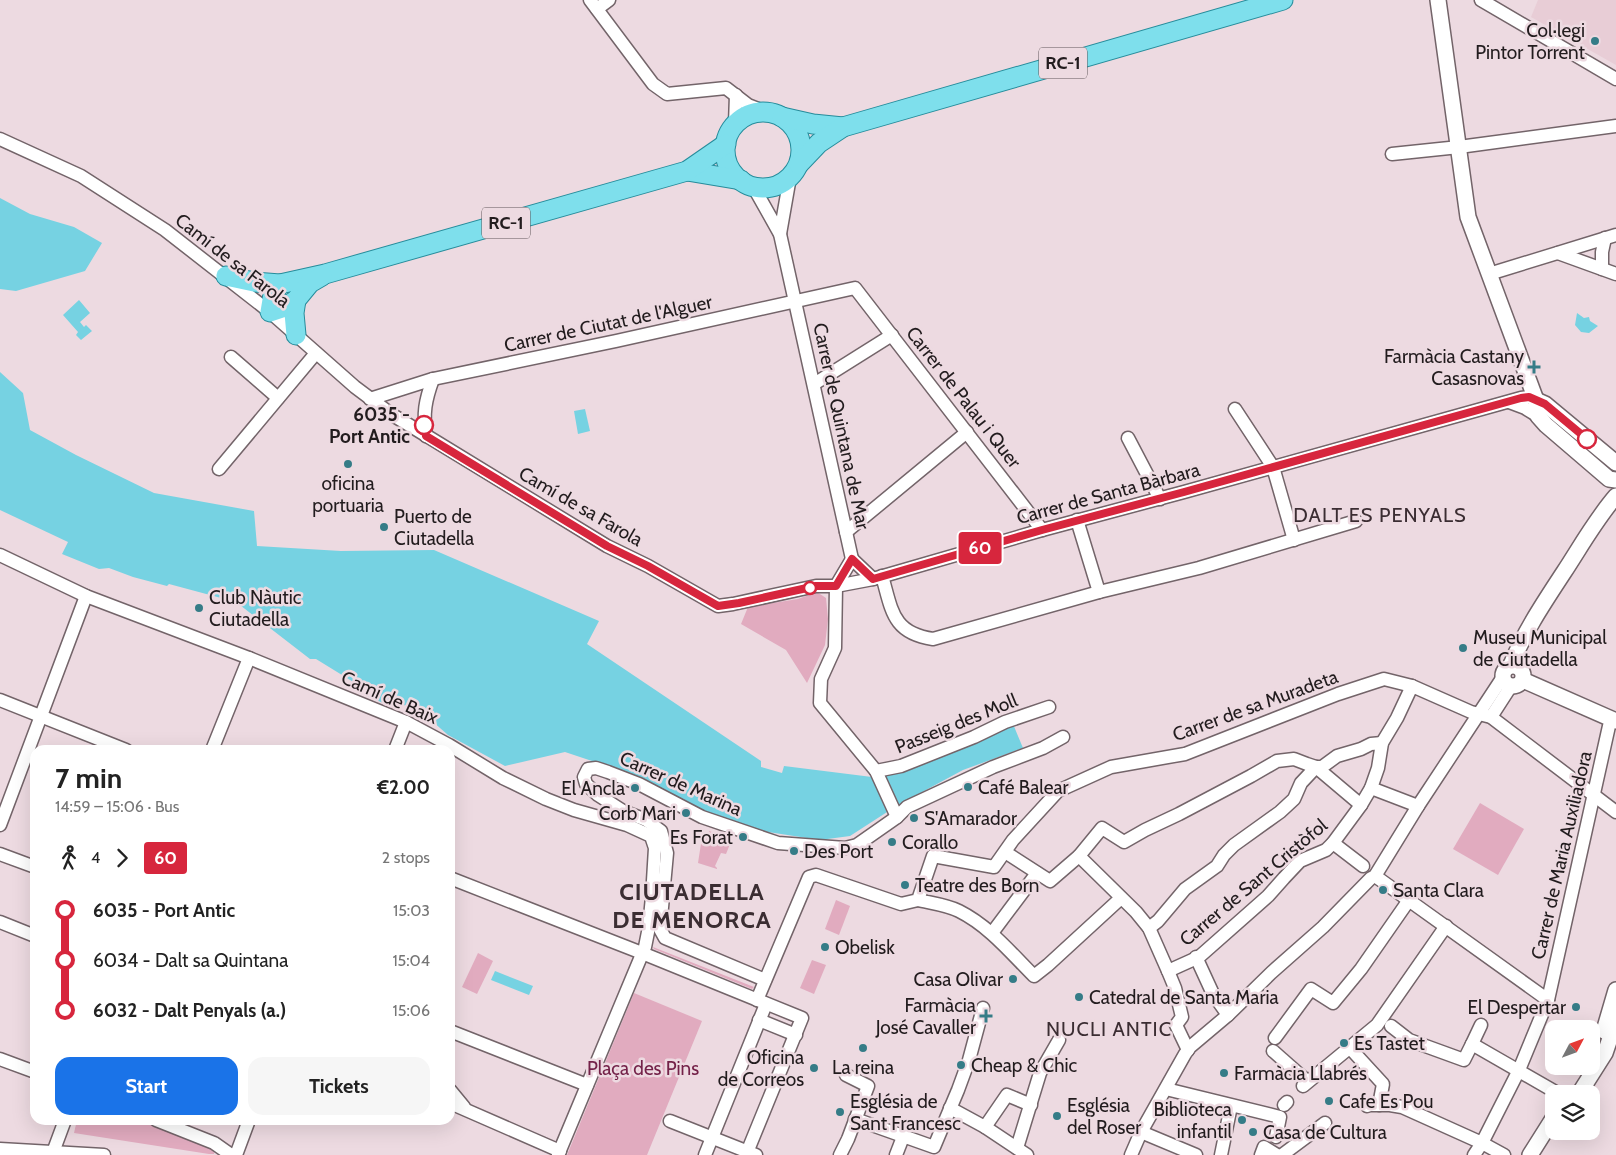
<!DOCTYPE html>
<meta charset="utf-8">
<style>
:root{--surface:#fff;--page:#f6f6f6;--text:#222;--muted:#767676;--accent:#1a73e8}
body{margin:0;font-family:Cabin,sans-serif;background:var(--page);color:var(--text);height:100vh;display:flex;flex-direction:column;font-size:19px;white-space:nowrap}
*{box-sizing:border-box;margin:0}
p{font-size:16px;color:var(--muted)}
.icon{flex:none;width:28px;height:28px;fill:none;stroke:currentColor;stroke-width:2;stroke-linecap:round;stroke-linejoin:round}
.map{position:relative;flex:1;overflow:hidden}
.details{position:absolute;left:30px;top:745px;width:425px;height:380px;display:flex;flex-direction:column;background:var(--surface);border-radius:15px;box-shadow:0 5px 20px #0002}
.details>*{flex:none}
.badge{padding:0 10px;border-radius:4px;font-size:18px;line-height:32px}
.needle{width:32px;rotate:49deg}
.fabs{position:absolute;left:1545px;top:1020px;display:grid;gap:10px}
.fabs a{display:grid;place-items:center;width:55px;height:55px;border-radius:10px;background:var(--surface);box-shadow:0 5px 20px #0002;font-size:25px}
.map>.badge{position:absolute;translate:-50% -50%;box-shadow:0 0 0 2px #fff}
.legs{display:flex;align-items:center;gap:8px;height:55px;padding:0 25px;font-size:16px}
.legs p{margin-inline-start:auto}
.overview{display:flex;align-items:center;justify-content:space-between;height:85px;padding:0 25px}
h1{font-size:28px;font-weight:800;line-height:38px}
.button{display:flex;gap:10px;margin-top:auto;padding:10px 25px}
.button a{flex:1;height:58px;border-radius:15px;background:var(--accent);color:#fff;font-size:20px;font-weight:800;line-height:58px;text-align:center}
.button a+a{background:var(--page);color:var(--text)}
ul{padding:0 25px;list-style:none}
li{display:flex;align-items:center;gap:18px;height:50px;font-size:19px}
li i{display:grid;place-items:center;width:8px;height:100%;margin:0 6px;background:currentColor}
li i::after{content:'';width:12px;height:12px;margin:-6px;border:4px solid;border-radius:50%;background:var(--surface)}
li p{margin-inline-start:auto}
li:first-child i{background:linear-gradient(#0000 50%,currentColor 0)}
li:last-child i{background:linear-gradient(currentColor 50%,#0000 0)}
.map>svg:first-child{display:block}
.built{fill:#e8cdd6}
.green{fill:#e1abbf}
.water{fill:#76d2e2}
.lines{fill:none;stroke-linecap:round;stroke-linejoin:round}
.minor-casing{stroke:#736469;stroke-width:15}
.tertiary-casing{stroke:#736469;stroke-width:18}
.primary-casing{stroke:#268c9b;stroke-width:21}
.minor{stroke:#fff;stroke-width:12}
.tertiary{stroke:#fff;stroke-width:15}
.primary{stroke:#7edfec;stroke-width:19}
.line-1-casing{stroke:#fff;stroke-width:11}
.line-1{stroke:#d7263d;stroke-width:8}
.poi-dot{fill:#357c87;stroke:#eddae1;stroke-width:2}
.stop-1-dot{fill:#fff;stroke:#d7263d;stroke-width:2.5}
.labels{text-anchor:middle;stroke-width:5;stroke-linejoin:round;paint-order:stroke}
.shield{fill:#eddae1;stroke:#5f5558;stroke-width:1}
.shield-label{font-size:18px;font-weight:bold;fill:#221c1e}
.poi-label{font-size:19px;fill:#221c1e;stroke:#eddae1;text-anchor:start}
.street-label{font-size:19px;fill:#221c1e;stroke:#eddae1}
.stop-label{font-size:19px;font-weight:bold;fill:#221c1e;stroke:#eddae1;text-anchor:end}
.park-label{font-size:19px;fill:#742249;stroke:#eddae1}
.neighbourhood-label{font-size:20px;letter-spacing:1px;fill:#3b2d32;stroke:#eddae1}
.district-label{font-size:24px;font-weight:bold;letter-spacing:1px;fill:#3b2d32;stroke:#eddae1}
</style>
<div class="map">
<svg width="1616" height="1155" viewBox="0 0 1616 1155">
<rect width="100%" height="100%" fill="#eddae1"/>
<path class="built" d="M1538,0H1616V65L1531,17Z"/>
<g class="green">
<path d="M817,592L826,598L828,619L825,645L807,683L786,650L741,624L748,607L798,599Z"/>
<path d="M1480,803L1524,829L1498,875L1453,849Z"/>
<path d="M709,831L732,839L726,854L721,853L715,866L717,868V869L698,863L702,837L706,839L710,836Z"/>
<path d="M836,900L850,906L839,935L825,929Z"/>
<path d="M653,947L754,987L752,989L654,949Z"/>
<path d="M478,953L493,961L477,994L462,987Z"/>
<path d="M812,960L826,965L814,994L800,988Z"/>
<path d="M634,993L702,1021L647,1155H567Z"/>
<path d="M77,1120H140L215,1149L214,1154H209L74,1133Z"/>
</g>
<g class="water">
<path d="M0,198L30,214L74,227L102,243L85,271L16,291L0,289Z"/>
<path d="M79,300L90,313L80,322L84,327L86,325L92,331L81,340L76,335L78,332L63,315Z"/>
<path d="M1577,313L1584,318L1589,317L1590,321L1598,326L1589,333L1581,332L1575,325Z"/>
<path d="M0,372L23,393L30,430L76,455L154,493L254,511L257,546L341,551L434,550L599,621L587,644L761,761V767L782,773L784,766L872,777L1013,724L1023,748L963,770L898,805L850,836L820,840L768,832L703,812L634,775L565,752L505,766L448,735L424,714L410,705L390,706L367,696L355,683L316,659H310L236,602L169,584L167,586L133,577L109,568L99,569L62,554L68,542L0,510Z"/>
<path d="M585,409L590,431L578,434L574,411Z"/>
<path d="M495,971L533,986L529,995L491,980Z"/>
</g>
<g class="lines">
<defs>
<g id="minor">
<path d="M590,0L653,84L667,94L726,88L748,105L766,112"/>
<path d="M1481,0L1616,79"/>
<path d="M597,9L609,0"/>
<path d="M735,124L736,95"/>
<path d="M0,139L81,176L165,230L270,312L355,387L391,414L607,546L648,566L718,606L733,604L816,586H836L873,579L1042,530L1184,492L1521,398L1529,397L1536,400"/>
<path d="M1392,154L1459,147L1616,126"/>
<path d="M753,186L780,234L852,559"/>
<path d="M780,234L790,177"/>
<path d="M1558,253L1616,274"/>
<path d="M1602,269V252L1605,238"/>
<path d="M1489,274L1616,235"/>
<path d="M231,357L278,398"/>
<path d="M814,384L892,335"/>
<path d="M370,399L433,379L616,341L855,288L1042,530"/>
<path d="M1509,402L1525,408L1538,416"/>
<path d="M1235,409L1273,467L1294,540"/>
<path d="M426,436C423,413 425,401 433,379"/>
<path d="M1128,438L1160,499"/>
<path d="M219,469L316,353"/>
<path d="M846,532L967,432"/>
<path d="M0,555L86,596L249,658L406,722L449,745L503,778L546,799L574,810L627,825L651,836L655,848L652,897L649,927L645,947L558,1155"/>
<path d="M852,559L836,586L835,648L821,679L820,703L876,771L897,817"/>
<path d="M852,559L873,579"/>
<path d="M882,576C892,610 892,633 933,639L1099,592L1077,520"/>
<path d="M1099,592L1199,568L1356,521"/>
<path d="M0,700L126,750"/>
<path d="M1491,717L1511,686"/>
<path d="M212,750L249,658"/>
<path d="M395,750L406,722"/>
<path d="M876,771L901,766L974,737L1005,722L1049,707"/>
<path d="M1371,788L1418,806"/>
<path d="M0,825L86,596"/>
<path d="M1333,843L1363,866"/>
<path d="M1005,852L1050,881L1079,856L1102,828L1124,842L1145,830L1179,814L1251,776L1277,761L1294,759L1307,764L1316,767L1361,805"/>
<path d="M0,854L35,867"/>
<path d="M1079,856L1136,912L1149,928L1168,971L1175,988L1182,1017L1176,1025L1188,1050"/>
<path d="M1375,876L1548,1000"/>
<path d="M450,878L642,953L802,1018L746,1155"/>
<path d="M918,900C931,903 947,905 959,911C989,926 1011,953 1034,976L1048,965L1121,898"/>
<path d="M0,922L35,936"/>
<path d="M1149,928L1158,921L1185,889L1217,866L1224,855L1234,845L1280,812L1294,799L1301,783L1316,767H1322L1337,756L1361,749L1371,744L1382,743"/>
<path d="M992,933L1037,873"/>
<path d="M1196,957L1213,994L1228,1015"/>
<path d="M1168,971L1199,957L1268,896L1284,878L1300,861L1326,850L1333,843L1361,805L1371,788L1378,768L1382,743L1397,718L1412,686"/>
<path d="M765,980L665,938L660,929L667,853L661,831L646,820L623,811L598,795L586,784L584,777L588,769L596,768L608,772L639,784L702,817L778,843L845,848L857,845L897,817L907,807L993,767L1043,748L1063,737"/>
<path d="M757,1000L809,877L816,875L901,904L918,900L933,856L994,867L1013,840L1058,791L1111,767L1185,754L1338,694L1384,679L1412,686L1471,712L1491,717L1616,812"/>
<path d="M759,1020L796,1035"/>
<path d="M1391,1026L1409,1040L1464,1060L1472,1044L1559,1094"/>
<path d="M450,1031L587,1085"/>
<path d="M1275,1038L1311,989L1333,1003L1361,969L1409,900"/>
<path d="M1472,1044L1481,1025"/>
<path d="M1349,1047L1383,1084L1379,1105"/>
<path d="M1273,1051L1307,1081"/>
<path d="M0,1059L35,1072"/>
<path d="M1303,1086L1377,1025L1446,926"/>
<path d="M1166,1089L1280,1117L1276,1137"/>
<path d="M450,1090L464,1107"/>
<path d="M450,1103L560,1151"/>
<path d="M1284,1105L1287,1102"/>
<path d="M1367,1106L1370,1105H1390L1402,1107L1482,1143L1504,1155"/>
<path d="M950,1108L985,1127L1027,1155"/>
<path d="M855,1119L934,1147L958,1090L969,1060L983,1008"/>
<path d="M156,1120L214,1143L231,1155"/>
<path d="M670,1121L756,1155"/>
<path d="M985,1127L1007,1095L1031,1105"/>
<path d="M1141,1132L1196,1155"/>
<path d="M1017,1148L1040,1073L1059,1040"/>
<path d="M0,1149L104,1155"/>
<path d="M52,1155L65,1120"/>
<path d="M236,1155L249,1120"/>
<path d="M705,1155L766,1004"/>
<path d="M840,1155L848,1139L868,1086L846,1075"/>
<path d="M896,1155L903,1137"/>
<path d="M1131,1155L1141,1132L1185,1054L1190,1047L1228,1015L1271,973L1323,927L1371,878L1375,876L1418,806L1503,677"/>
<path d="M1221,1155L1231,1106"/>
<path d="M1261,1155L1264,1147L1277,1155"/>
<path d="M1282,1155L1325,1123"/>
<path d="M1474,1155L1482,1143L1519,1070L1548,1000L1609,726L1613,720"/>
</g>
<g id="tertiary">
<path d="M1438,0L1468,217L1536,400L1538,416L1546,425L1609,479L1616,480"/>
<path d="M1536,400L1545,404L1616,463"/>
<path d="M1511,665C1524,632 1545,601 1564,572C1581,546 1596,519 1616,496"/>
<circle cx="1513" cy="676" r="10"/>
<path d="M1523,680L1616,721"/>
<path d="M1604,1031L1616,990"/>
<path d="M1579,1094L1605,1053L1616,1021"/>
<path d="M1530,1155L1554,1117"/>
</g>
<g id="primary">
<circle cx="763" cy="150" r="38"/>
<path d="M782,117L813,124L843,127"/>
<path d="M799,164L819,143L843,127L1283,0"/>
<path d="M687,171L741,180"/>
<path d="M226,276L254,282L280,284L325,274L687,171L726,144"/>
<path d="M280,284L273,294L270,312L285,307L296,300L310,283L322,276"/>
<path d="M296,335L294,313L296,300"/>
</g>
</defs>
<use href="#minor" class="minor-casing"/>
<use href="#tertiary" class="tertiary-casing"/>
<use href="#primary" class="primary-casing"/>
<use href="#minor" class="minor"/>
<use href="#tertiary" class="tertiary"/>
<use href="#primary" class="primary"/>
</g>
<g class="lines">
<defs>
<path id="line-1" d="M424,425L426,436L607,546L648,566L718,606L739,603L816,586H836L852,559L873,579L1042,530L1184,492L1521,398L1529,397L1545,404L1587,439"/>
</defs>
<use href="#line-1" class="line-1-casing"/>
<use href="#line-1" class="line-1"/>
</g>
<g class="poi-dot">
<circle cx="1595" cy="41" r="5"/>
<path d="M1531.5 359.5h5v5h5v5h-5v5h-5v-5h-5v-5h5z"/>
<circle cx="348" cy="464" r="5"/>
<circle cx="384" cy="527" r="5"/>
<circle cx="199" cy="608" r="5"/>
<circle cx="1463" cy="648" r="5"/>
<circle cx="968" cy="787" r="5"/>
<circle cx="635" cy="788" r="5"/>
<circle cx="686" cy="813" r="5"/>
<circle cx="914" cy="818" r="5"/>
<circle cx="743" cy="837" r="5"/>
<circle cx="892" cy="842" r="5"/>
<circle cx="794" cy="851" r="5"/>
<circle cx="905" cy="885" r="5"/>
<circle cx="1383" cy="890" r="5"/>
<circle cx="825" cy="947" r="5"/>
<circle cx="1013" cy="979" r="5"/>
<circle cx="1079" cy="997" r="5"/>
<circle cx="1576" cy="1007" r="5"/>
<path d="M983.5 1008.5h5v5h5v5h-5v5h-5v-5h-5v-5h5z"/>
<circle cx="1344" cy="1043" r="5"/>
<circle cx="863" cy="1048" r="5"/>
<circle cx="961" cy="1065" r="5"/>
<circle cx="814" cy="1068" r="5"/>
<circle cx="1224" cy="1073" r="5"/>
<circle cx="1329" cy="1101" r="5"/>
<circle cx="840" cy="1112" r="5"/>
<circle cx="1057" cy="1116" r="5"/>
<circle cx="1242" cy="1120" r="5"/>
<circle cx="1253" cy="1132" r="5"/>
</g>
<g class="stop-1-dot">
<circle cx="424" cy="425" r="9"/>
<circle cx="1587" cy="439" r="9"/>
<circle cx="810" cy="588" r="6"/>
</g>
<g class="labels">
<g class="shield">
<rect x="1039" y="47.5" width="48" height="31" rx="4"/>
<rect x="482" y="207.5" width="48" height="31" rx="4"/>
</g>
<g class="shield-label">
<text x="1063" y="69">RC-1</text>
<text x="506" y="229">RC-1</text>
</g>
<g class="poi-label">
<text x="1585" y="37" text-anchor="end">Col·legi<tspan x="1585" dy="22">Pintor Torrent</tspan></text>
<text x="1524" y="363" text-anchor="end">Farmàcia Castany<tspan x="1524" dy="22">Casasnovas</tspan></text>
<text x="348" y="490" text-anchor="middle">oficina<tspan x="348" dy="22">portuaria</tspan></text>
<text x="394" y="523">Puerto de<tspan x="394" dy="22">Ciutadella</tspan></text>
<text x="209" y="604">Club Nàutic<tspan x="209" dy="22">Ciutadella</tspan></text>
<text x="1473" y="644">Museu Municipal<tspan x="1473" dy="22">de Ciutadella</tspan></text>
<text x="978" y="794">Café Balear</text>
<text x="625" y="795" text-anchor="end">El Ancla</text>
<text x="676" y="820" text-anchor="end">Corb Mari</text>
<text x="924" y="825">S'Amarador</text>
<text x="733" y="844" text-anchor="end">Es Forat</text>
<text x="902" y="849">Corallo</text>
<text x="804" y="858">Des Port</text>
<text x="915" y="892">Teatre des Born</text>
<text x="1393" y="897">Santa Clara</text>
<text x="835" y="954">Obelisk</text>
<text x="1003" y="986" text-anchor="end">Casa Olivar</text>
<text x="1089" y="1004">Catedral de Santa Maria</text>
<text x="976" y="1012" text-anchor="end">Farmàcia<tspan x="976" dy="22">José Cavaller</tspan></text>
<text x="1566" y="1014" text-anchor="end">El Despertar</text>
<text x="1354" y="1050">Es Tastet</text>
<text x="804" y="1064" text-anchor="end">Oficina<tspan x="804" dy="22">de Correos</tspan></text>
<text x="971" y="1072">Cheap &amp; Chic</text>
<text x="863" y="1074" text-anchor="middle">La reina</text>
<text x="1234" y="1080">Farmàcia Llabrés</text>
<text x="850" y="1108">Església de<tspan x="850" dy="22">Sant Francesc</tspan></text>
<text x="1339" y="1108">Cafe Es Pou</text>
<text x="1067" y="1112">Església<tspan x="1067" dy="22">del Roser</tspan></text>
<text x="1232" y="1116" text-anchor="end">Biblioteca<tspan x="1232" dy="22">infantil</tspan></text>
<text x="1263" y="1139">Casa de Cultura</text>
</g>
<g class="street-label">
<text transform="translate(233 260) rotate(38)" y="7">Camí de sa Farola</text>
<text transform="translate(608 323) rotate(-12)" y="7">Carrer de Ciutat de l'Alguer</text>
<text transform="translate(964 397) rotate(52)" y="7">Carrer de Palau i Quer</text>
<text transform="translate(842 426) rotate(78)" y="7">Carrer de Quintana de Mar</text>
<text transform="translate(1108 493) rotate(-15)" y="7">Carrer de Santa Bàrbara</text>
<text transform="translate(581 506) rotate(30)" y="7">Camí de sa Farola</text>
<text transform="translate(390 697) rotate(24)" y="7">Camí de Baix</text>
<text transform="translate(1255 705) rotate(-20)" y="7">Carrer de sa Muradeta</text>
<text transform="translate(956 723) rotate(-22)" y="7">Passeig des Moll</text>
<text transform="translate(681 783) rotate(24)" y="7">Carrer de Marina</text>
<text transform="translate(1561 855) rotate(-77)" y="7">Carrer de Maria Auxiliadora</text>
<text transform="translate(1253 882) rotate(-40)" y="7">Carrer de Sant Cristòfol</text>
</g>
<g class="stop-label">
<text x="410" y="421">6035 -<tspan x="410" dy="22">Port Antic</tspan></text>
</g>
<g class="park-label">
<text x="643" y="1075">Plaça des Pins</text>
</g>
<g class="neighbourhood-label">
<text x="1380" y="522">DALT ES PENYALS</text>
<text x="1109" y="1036">NUCLI ANTIC</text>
</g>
<g class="district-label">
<text x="692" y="900">CIUTADELLA<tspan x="692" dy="28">DE MENORCA</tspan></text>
</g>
</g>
</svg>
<div class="fabs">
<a><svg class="needle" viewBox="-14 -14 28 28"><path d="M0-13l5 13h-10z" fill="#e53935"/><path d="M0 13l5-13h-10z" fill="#767676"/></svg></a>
<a><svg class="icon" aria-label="layers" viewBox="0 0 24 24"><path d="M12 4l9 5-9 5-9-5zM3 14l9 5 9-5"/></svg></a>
</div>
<b class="badge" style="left:980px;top:548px;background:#d7263d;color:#fff">60</b>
<section class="details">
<div class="overview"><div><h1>7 min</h1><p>14:59 – 15:06 · Bus</p></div><b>€2.00</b></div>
<div class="legs"><svg class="icon" aria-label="walk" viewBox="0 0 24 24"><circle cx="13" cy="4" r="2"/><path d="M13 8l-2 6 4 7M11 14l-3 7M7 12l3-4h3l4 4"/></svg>4<svg class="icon" aria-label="forward" viewBox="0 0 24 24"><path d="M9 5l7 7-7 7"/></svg><b class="badge" style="background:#d7263d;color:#fff">60</b><p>2 stops</p></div>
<ul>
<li><i style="color:#d7263d"></i><b>6035 - Port Antic</b><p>15:03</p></li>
<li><i style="color:#d7263d"></i><span>6034 - Dalt sa Quintana</span><p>15:04</p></li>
<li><i style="color:#d7263d"></i><b>6032 - Dalt Penyals (a.)</b><p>15:06</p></li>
</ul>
<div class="button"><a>Start</a><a>Tickets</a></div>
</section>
</div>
